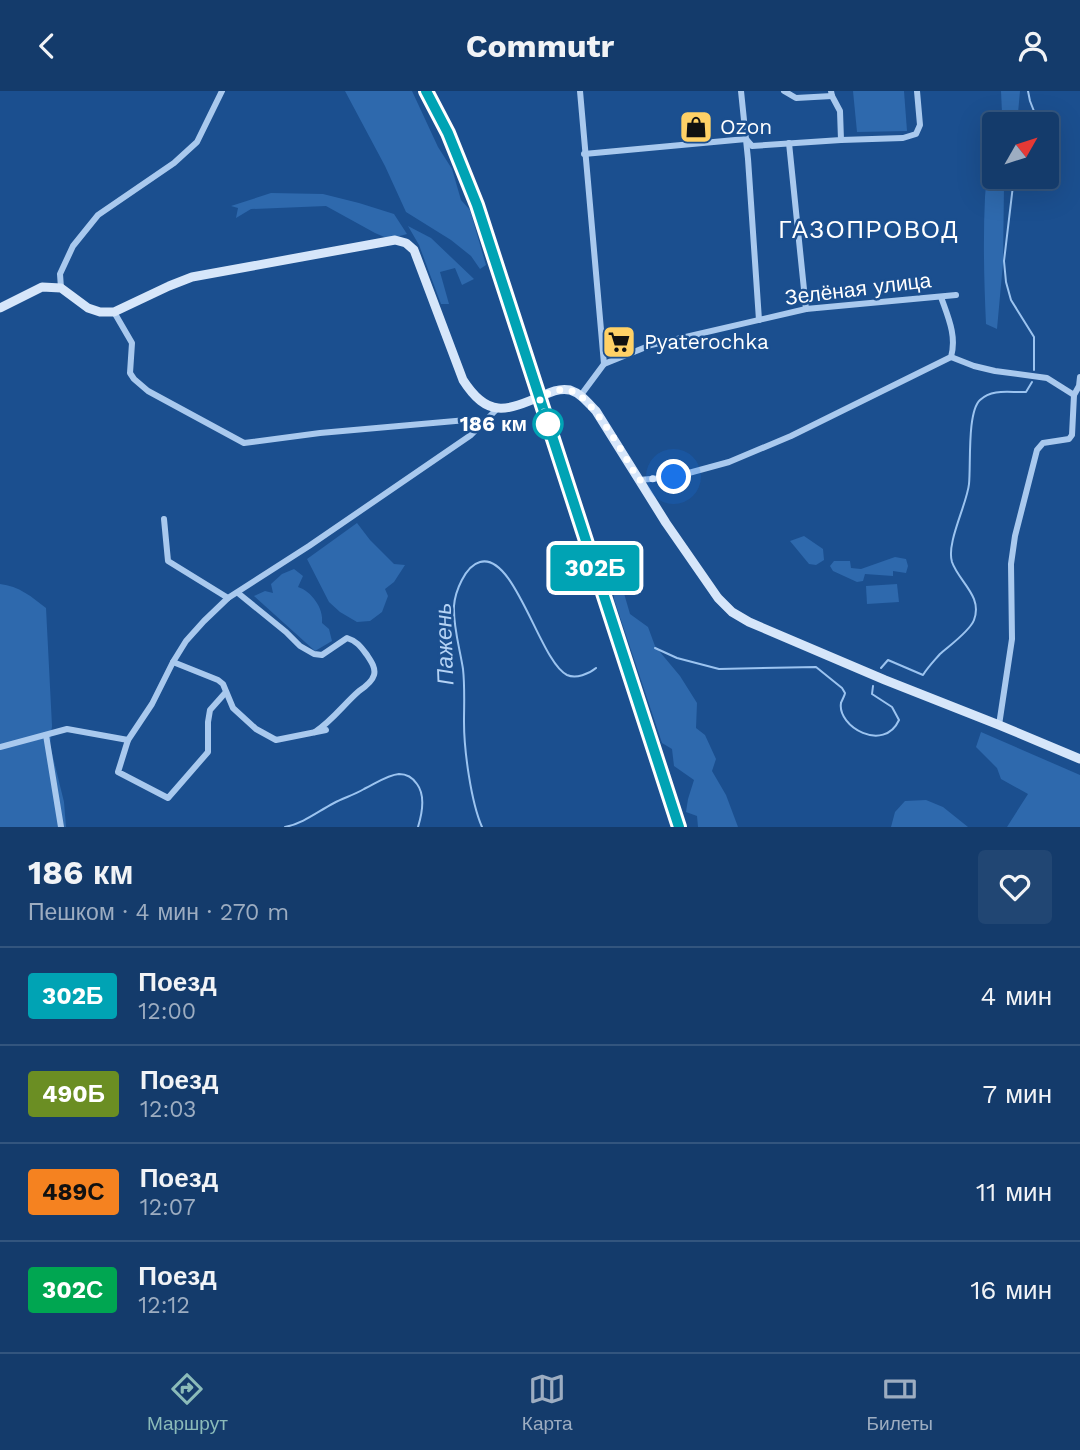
<!DOCTYPE html>
<html lang="ru">
<meta charset="utf-8">
<style>
:root{--surface:#143b6b;--page:#214673;--text:#f1f3f6;--muted:#9dadc1;--line:#33557e;--accent:#8bbbb9}
body{margin:0;font-family:"Work Sans",sans-serif;background:var(--page);color:var(--text);height:100vh;display:flex;flex-direction:column;font-size:26px;white-space:nowrap}
*{box-sizing:border-box;margin:0}
p{font-size:23px;color:var(--muted)}
.icon{flex:none;width:38px;height:38px;fill:none;stroke:currentColor;stroke-width:2;stroke-linecap:round;stroke-linejoin:round}
.map{position:relative;height:736px;overflow:hidden}
.panel{display:flex;flex-direction:column;background:var(--surface);flex:1}
.panel>*{flex:none}
.badge{padding:0 14px;border-radius:5px;font-size:24px;line-height:46px}
.needle{width:46px;rotate:51deg}
.controls{position:absolute;left:982px;top:21px;display:grid;gap:14px}
.controls a{display:grid;place-items:center;width:77px;height:77px;border-radius:7px;background:var(--surface);box-shadow:0 7px 28px #0002,0 0 0 2px var(--line);font-size:35px}
.you{position:absolute;width:35px;height:35px;margin:-18px;border:5px solid #fff;border-radius:50%;background:#1a73e8;box-shadow:0 0 0 10px #1a73e833}
.map>.badge{position:absolute;translate:-50% -50%;box-shadow:0 0 0 4px #fff}
.round{display:grid;place-items:center;flex:none;width:74px;height:74px;border-radius:7px;background:var(--page)}
.headline{display:flex;align-items:center;justify-content:space-between;height:119px;padding:0 28px}
h1{font-size:33px;font-weight:700;line-height:52px}
ul{padding:0;list-style:none}
li{display:flex;align-items:center;gap:21px;height:98px;padding:0 28px;border-top:2px solid var(--line)}
li div{flex:1}
li b{display:block;font-size:26px}
li em{font-style:normal}
li .badge{min-width:77px;font-weight:700;text-align:center}
header{display:flex;justify-content:space-between;align-items:center;height:91px;padding:0 28px;background:var(--surface);font-size:32px;font-weight:700}
.dock{display:flex;justify-content:space-around;align-items:center;height:98px;border-top:2px solid var(--line);background:var(--surface);font-size:19px;color:var(--muted)}
.dock a{display:grid;justify-items:center;gap:4px}
.dock .active{color:var(--accent)}
.map>svg:first-child{display:block}
.green{fill:#2e69ad}
.lines{fill:none;stroke-linecap:round;stroke-linejoin:round}
.stream{stroke:#9cc4f0;stroke-width:2}
.street{stroke:#a9c9ee;stroke-width:6}
.secondary{stroke:#d6e6fa;stroke-width:9}
.rail-casing{stroke:#fff;stroke-width:4.5}
.rail{stroke:#1b4f8f;stroke-width:2;stroke-dasharray:5;stroke-linecap:butt}
.line-casing{stroke:#fff;stroke-width:16}
.line{stroke:#00a3b4;stroke-width:10}
.walk{stroke:#fff;stroke-width:7;stroke-dasharray:0 12.6}
.stop-dot{fill:#fff;stroke:#00a3b4;stroke-width:3.5}
.labels{text-anchor:middle;stroke-width:5;stroke-linejoin:round;paint-order:stroke}
.poi-label{font-size:21px;fill:#fff;stroke:#1b4f8f;text-anchor:start}
.street-label{font-size:21px;fill:#fff;stroke:#1b4f8f}
.stop-label{font-size:21px;font-weight:bold;fill:#fff;stroke:#1b4f8f;text-anchor:end}
.water-label{font-size:23px;font-style:italic;fill:#b5d3f5;stroke:#1b4f8f}
.quarter-label{font-size:24px;letter-spacing:2px;fill:#fff;stroke:#1b4f8f}
</style>
<header><svg class="icon" aria-label="back" viewBox="0 0 24 24"><path d="M15 5l-7 7 7 7"/></svg>Commutr<svg class="icon" aria-label="person" viewBox="0 0 24 24"><circle cx="12" cy="8" r="4"/><path d="M4 21q1-7 8-7t8 7"/></svg></header>
<div class="map">
<svg width="1080" height="736" viewBox="0 0 1080 736">
<rect width="100%" height="100%" fill="#1b4f8f"/>
<g class="green">
<path d="M345,0H412L438,56L452,78L461,109L470,119L486,174L480,178L471,165L451,149L406,121L385,75Z"/>
<path d="M853,0H904L907,40L857,41Z"/>
<path d="M1001,0H1020L1017,33H999L1002,22Z"/>
<path d="M994,52V86H1007L1004,94L1003,172L997,238L986,233C984,190 983,148 985,106C987,87 986,70 994,52Z"/>
<path d="M271,102L323,103L359,112L394,123L407,143L389,148L375,142L326,115L251,118L236,127L238,117L231,115Z"/>
<path d="M408,135L431,147L474,188L462,194L455,177L440,181L449,213H441L419,154Z"/>
<path d="M357,432L370,449L394,473L405,474L394,491L385,498L388,505L382,521L370,530L357,531L340,521L329,511L307,468Z"/>
<path d="M804,445L823,458L824,469L816,474L809,473L790,450Z"/>
<path d="M895,466L906,468L908,475L906,482L893,480V485L865,483L863,490L857,491L833,480L830,475L834,470H850L851,477L861,478Z"/>
<path d="M294,478L303,485L298,496C311,500 324,517 322,532L329,538L332,550L315,560L254,505L265,500L273,502L271,493L282,483Z"/>
<path d="M613,492H621L630,523L648,536L655,555L680,585L697,612L696,637L705,644L716,668L712,680L726,704L738,736H698L697,725L686,721L688,708L694,689L674,675L672,658L662,652L614,508Z"/>
<path d="M0,493C19,495 32,506 46,517L52,635L50,654L64,711L66,736H0Z"/>
<path d="M897,493L899,511L867,513L866,495Z"/>
<path d="M981,641L1080,684V736H1007L1028,703L1001,688L997,677L976,656Z"/>
<path d="M926,709L943,716L968,736H891L895,721L905,710Z"/>
</g>
<g class="lines">
<g class="stream">
<path d="M1028,0L1030,10L1039,33"/>
<path d="M1014,86L1004,170L1006,191L1011,209L1034,246V279"/>
<path d="M655,557L677,567L719,578L816,576L842,597L845,602C845,604 841,611 841,612C837,636 884,662 899,629L892,616L872,603L873,595"/>
<path d="M881,577L888,569L923,584C928,576 934,570 940,563C949,555 970,540 974,529C983,505 959,491 952,471C946,452 967,413 969,393C971,374 967,321 980,309C993,297 1011,302 1026,301L1032,291"/>
<path d="M285,736C304,732 317,721 334,712C343,707 354,704 364,698C375,693 387,684 399,683C407,683 413,687 417,693C426,705 422,723 418,736"/>
<path d="M482,736C471,711 464,659 464,631C464,614 465,596 463,578C460,558 453,536 454,515C455,501 465,475 480,471C515,461 540,571 567,584C576,588 589,583 596,577"/>
</g>
<g class="street">
<path d="M580,0L604,273L581,304"/>
<path d="M741,0L748,68L759,229"/>
<path d="M784,0L796,7L832,5"/>
<path d="M841,49L903,47L916,43L920,34L917,0"/>
<path d="M789,52L806,218"/>
<path d="M584,63L746,48L752,55L841,49L840,20L832,5L831,0"/>
<path d="M61,197L60,183L73,155L98,124L174,72L197,51L222,0"/>
<path d="M114,221L132,252L130,282L134,288L148,300L244,352L320,342L478,328L483,331"/>
<path d="M951,266L974,275L995,280L1047,287L1074,304L1079,295L1080,286"/>
<path d="M604,273L651,254L806,218L956,204"/>
<path d="M639,389L674,386L729,371L791,345L951,266C957,245 948,226 941,206"/>
<path d="M164,428L168,470L228,507"/>
<path d="M238,502L286,541L300,555L314,563L322,564L347,547C357,550 361,556 367,564C371,570 376,577 374,584C372,591 365,596 359,600C344,613 332,630 315,641"/>
<path d="M173,571L218,589L223,593L233,617L256,638L276,649L326,639"/>
<path d="M226,601L210,619L208,631V661L168,707L118,681L128,649L152,613L173,571L186,550L204,530L228,507L309,455L471,344L497,318"/>
<path d="M999,634L1012,548L1011,473L1015,445L1037,359L1043,352L1069,348L1072,344L1074,304"/>
<path d="M46,644L61,736"/>
<path d="M0,656L67,638L128,649"/>
</g>
<path class="secondary" d="M0,217L42,196L61,197L88,217L100,221H114L169,195L192,186L395,149L406,152L414,159L463,289C488,328 506,320 544,304C552,300 561,297 570,299C582,303 588,312 596,320L666,432L718,507L732,521L749,531L885,589L999,634L1080,668"/>
<defs>
<path id="rail" d="M426,0L448,42L477,114L679,736"/>
</defs>
<use href="#rail" class="rail-casing"/>
<use href="#rail" class="rail"/>
</g>
<g class="lines">
<defs>
<path id="line" d="M426,0L448,42L477,114L679,736"/>
</defs>
<use href="#line" class="line-casing"/>
<use href="#line" class="line"/>
<path class="walk" d="M548,333L539,306C549,302 560,296 571,300C593,306 626,368 639,389L674,386"/>
</g>
<defs>
<symbol id="shop-square" viewBox="-11 -11 22 22"><rect x="-9" y="-9" width="18" height="18" rx="4" fill="#ffd166" stroke="#1b4f8f"/><path d="M-5-2.5h2.3a2.7 3.5 0 0 1 5.4 0H5L5.5 6h-11ZM-1.5-2.5h3a1.5 2.3 0 0 0-3 0Z" fill="#111"/></symbol>
<symbol id="supermarket-square" viewBox="-11 -11 22 22"><rect x="-9" y="-9" width="18" height="18" rx="4" fill="#ffd166" stroke="#1b4f8f"/><path d="M-6-5.5h2.5l.6 2H6L4.5 2H-2.5L-4.4-4H-6ZM-1.5 3.2a1.3 1.3 0 1 0 .1 0ZM3 3.2a1.3 1.3 0 1 0 .1 0Z" fill="#111"/></symbol>
</defs>
<g fill-rule="evenodd">
<use href="#shop-square" x="677" y="17" width="38" height="38"/>
<use href="#supermarket-square" x="600" y="232" width="38" height="38"/>
</g>
<circle class="stop-dot" cx="548" cy="333" r="14"/>
<g class="labels">
<g class="poi-label">
<text x="720" y="43">Ozon</text>
<text x="644" y="258">Pyaterochka</text>
</g>
<g class="street-label">
<text transform="translate(858 198) rotate(-7)" y="7">Зелёная улица</text>
</g>
<g class="stop-label">
<text x="527" y="340">186 км</text>
</g>
<g class="water-label">
<text transform="translate(444 553) rotate(-92)" y="8">Пажень</text>
</g>
<g class="quarter-label">
<text x="869" y="147">ГАЗОПРОВОД</text>
</g>
</g>
</svg>
<div class="controls">
<a><svg class="needle" viewBox="-14 -14 28 28"><path d="M0-13l5 13h-10z" fill="#e53935"/><path d="M0 13l5-13h-10z" fill="#9dadc1"/></svg></a>
</div>
<div class="you" style="left:674px;top:386px"></div>
<b class="badge" style="left:595px;top:477px;background:#00a3b4;color:#fff">302Б</b>
</div>
<section class="panel">
<div class="headline"><div><h1>186 км</h1><p>Пешком · 4 мин · 270 m</p></div><a class="round"><svg class="icon" aria-label="heart" viewBox="0 0 24 24"><path d="M12 20l-8-8c-3-5 5-10 8-4 3-6 11-1 8 4z"/></svg></a></div>
<ul>
<li><span class="badge" style="background:#00a3b4;color:#fff">302Б</span><div><b>Поезд</b><p>12:00</p></div><em>4 мин</em></li>
<li><span class="badge" style="background:#6b8e23;color:#fff">490Б</span><div><b>Поезд</b><p>12:03</p></div><em>7 мин</em></li>
<li><span class="badge" style="background:#f58220;color:#111">489С</span><div><b>Поезд</b><p>12:07</p></div><em>11 мин</em></li>
<li><span class="badge" style="background:#00a651;color:#fff">302С</span><div><b>Поезд</b><p>12:12</p></div><em>16 мин</em></li>
</ul>
</section>
<nav class="dock">
<a class="active"><svg class="icon" aria-label="directions" viewBox="0 0 24 24"><path d="M12 3l9 9-9 9-9-9zM9 14v-3h6M13 9l2 2-2 2"/></svg>Маршрут</a>
<a><svg class="icon" aria-label="map" viewBox="0 0 24 24"><path d="M3 6l6-2 6 2 6-2v14l-6 2-6-2-6 2zM9 4v14M15 6v14"/></svg>Карта</a>
<a><svg class="icon" aria-label="tickets" viewBox="0 0 24 24"><path d="M3 7h18v10H3zM15 7v10"/></svg>Билеты</a>
</nav>
